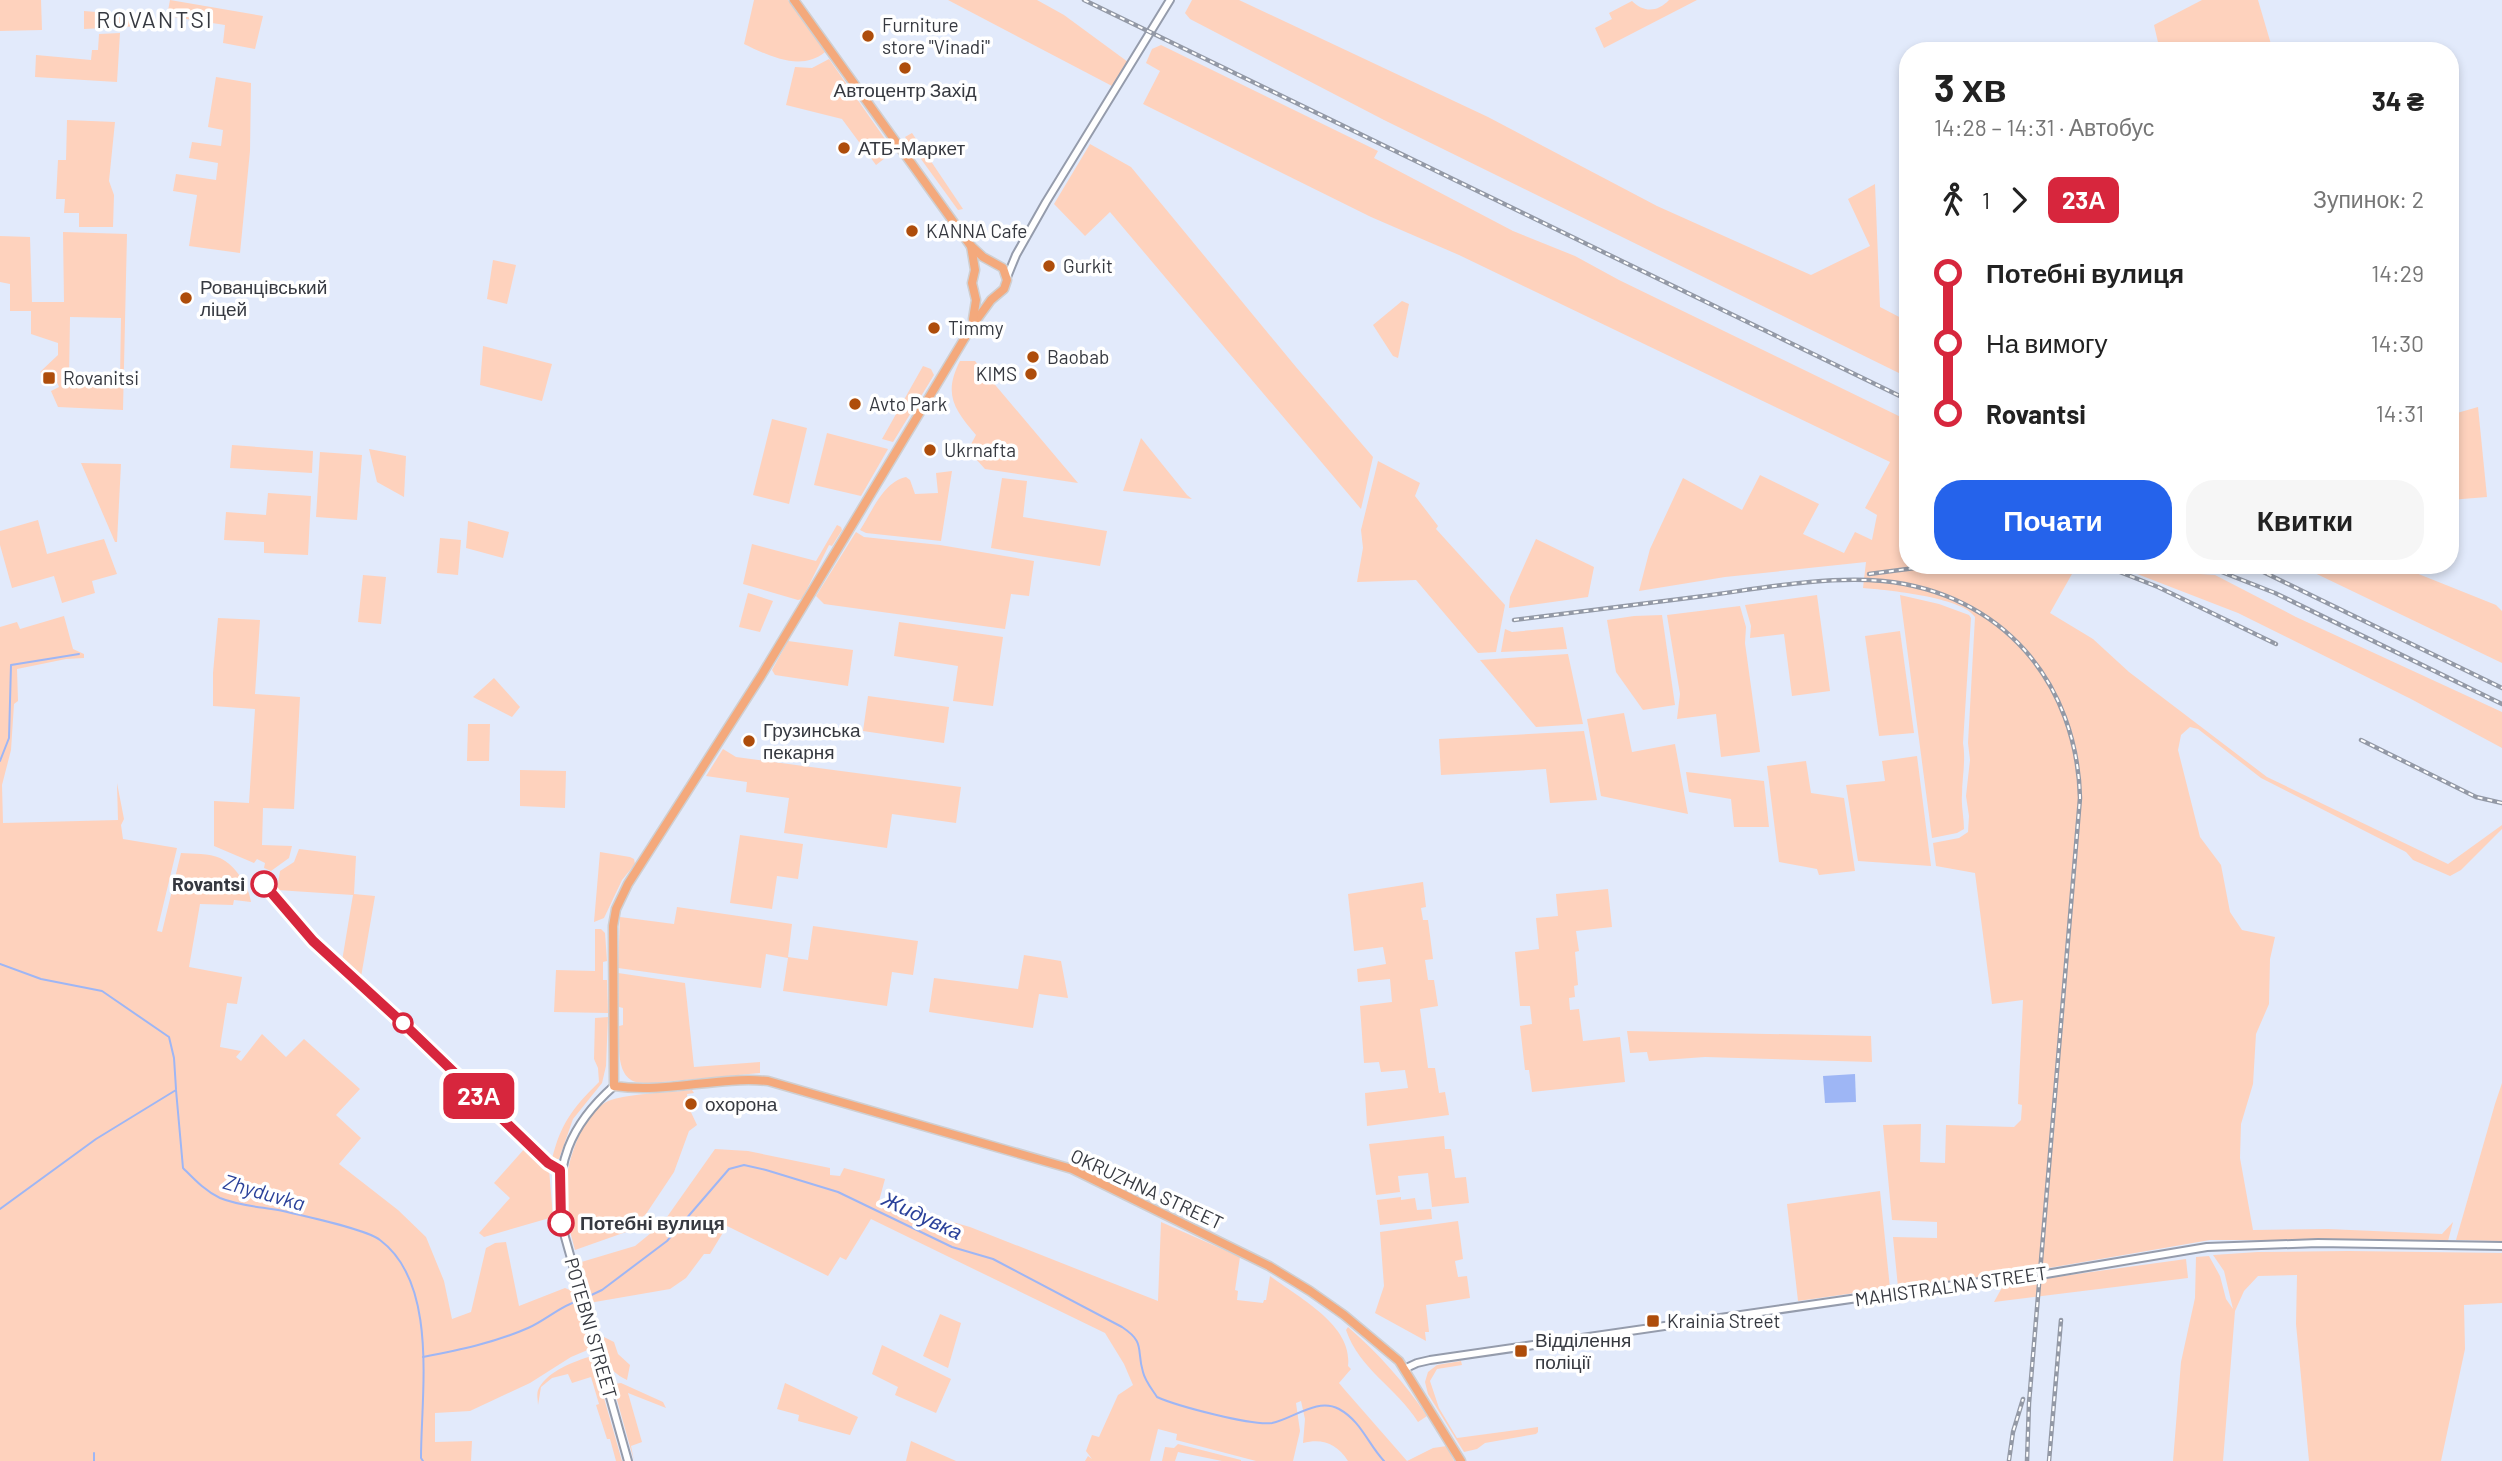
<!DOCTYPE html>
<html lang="uk">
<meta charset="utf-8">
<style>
:root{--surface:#fff;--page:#f6f6f6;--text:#222;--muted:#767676;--accent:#2563eb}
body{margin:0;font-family:Barlow,sans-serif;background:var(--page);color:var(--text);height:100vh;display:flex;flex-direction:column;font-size:26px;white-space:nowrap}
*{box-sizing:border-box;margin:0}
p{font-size:23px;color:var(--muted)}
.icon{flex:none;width:38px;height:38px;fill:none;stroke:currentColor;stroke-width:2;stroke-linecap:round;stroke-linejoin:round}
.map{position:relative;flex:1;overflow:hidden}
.panel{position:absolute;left:1899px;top:42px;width:560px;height:532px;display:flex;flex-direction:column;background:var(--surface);border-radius:28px;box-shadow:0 4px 10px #0003}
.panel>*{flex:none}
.badge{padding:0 14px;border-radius:10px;font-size:24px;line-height:46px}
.map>.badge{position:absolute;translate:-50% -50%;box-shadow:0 0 0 4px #fff}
.legs{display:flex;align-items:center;gap:10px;height:77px;padding:0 35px;font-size:23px}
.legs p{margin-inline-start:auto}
.head{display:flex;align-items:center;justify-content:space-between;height:119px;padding:0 35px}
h1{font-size:38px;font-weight:700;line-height:52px}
.button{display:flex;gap:14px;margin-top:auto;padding:14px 35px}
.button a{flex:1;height:80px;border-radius:28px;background:var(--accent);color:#fff;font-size:28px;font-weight:700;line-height:80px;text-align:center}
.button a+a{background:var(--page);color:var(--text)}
ul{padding:0 35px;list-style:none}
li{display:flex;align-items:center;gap:24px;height:70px;font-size:26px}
li i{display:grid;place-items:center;width:10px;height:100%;margin:0 9px;background:currentColor}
li i::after{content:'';width:18px;height:18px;margin:-9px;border:5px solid;border-radius:50%;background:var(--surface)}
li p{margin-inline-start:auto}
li:first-child i{background:linear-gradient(#0000 50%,currentColor 0)}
li:last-child i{background:linear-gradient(currentColor 50%,#0000 0)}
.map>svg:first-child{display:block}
.green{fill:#fed2bd;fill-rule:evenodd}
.water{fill:#9eb6f5}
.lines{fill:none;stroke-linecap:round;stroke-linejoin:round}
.stream{stroke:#9eb6f5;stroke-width:2}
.minor-casing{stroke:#959cac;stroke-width:10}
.major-casing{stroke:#cfcfd1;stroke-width:11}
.minor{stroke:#fff;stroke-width:6}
.major{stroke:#f4a97c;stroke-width:8}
.rail-casing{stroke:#9399a6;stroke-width:4.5}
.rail{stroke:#fff;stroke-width:2;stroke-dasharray:5;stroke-linecap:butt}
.line-1-casing{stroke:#fff;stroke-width:16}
.line-1{stroke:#d7263d;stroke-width:10}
.poi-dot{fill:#ae4d0b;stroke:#fff;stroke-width:2.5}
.stop-1-dot{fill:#fff;stroke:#d7263d;stroke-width:3.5}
.labels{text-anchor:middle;stroke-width:7;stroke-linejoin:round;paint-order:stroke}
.poi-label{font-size:19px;fill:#363940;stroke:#fff;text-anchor:start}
.stop-label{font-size:19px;font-weight:bold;fill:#363940;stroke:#fff;text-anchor:end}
.street-label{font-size:19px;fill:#363940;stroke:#fff}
.water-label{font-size:21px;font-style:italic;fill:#2a419a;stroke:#fff}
.quarter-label{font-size:23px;letter-spacing:2px;fill:#363940;stroke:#fff}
</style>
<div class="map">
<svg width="2502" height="1461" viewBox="0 0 2502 1461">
<rect width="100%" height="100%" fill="#e2eafb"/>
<g class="green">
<path d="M0,0H41L42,30L0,31Z"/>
<path d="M170,0L263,16L255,49L223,43L225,25L167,16Z"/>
<path d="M754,0H788L825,52C801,72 769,56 744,44Z"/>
<path d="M948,0H1037L1064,15L1128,62L1112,86Z"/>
<path d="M1192,0H1239L1488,117L1657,206L1811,275L1870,246L1848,199L1875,184L1880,307L1907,321V377L1384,120L1190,19L1185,13Z"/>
<path d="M1669,0H1697L1604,48L1595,28L1612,19L1609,13L1632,1C1644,13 1658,12 1669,0Z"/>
<path d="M2202,0H2258L2273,51H2160L2154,25Z"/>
<path d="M84,11L142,16V26L84,29Z"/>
<path d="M120,33L117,82L35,77L36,55L91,60L92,50H98L99,34Z"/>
<path d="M1161,45L1378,151L1374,158L1513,231L1575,256L1619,280L1907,420L1908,565H2077L2050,613L2093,639L2129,672L2267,777L2448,864L2502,825V829L2461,870L2450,876L2413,860L2406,852L2261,778L2198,729L2190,727L2181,735L2178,750L2200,837L2221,865L2230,912L2242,930L2275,937L2270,959L2269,1004L2256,1034L2253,1084L2241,1124L2240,1158L2253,1230L2328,1229L2442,1234L2453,1222L2448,1241L2210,1240L2037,1270L1898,1287L1893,1237L1937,1238V1222L1892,1220L1883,1125L1921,1124L1920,1162L1945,1163L1946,1125L2014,1127L2021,1120L2022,1105L2018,1104L2023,1000L1992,1004L1975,873L1936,866L1933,843L1959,838L1968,832L1969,816L1966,796L1970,760L1968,743L1975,617C1962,597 1887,590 1863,588L1866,562L1725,577L1639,591L1650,549L1683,478L1742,510L1760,475L1819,504L1803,534L1844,553L1855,532L1872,540L1877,515L1865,508L1890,462L1459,255L1371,217L1143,104L1160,71L1146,63L1152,49Z"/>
<path d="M829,59L892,149L889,155L876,165L842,119L786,105L795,67L812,68Z"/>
<path d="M216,77L251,83L250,151L240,253L189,246L197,195L173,191L176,174L216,180L218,163L189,158L192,142L221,146L223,130L208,127Z"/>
<path d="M67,120L115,122L109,181L114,195L113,227H79V213H64L65,199H56L58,160H66Z"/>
<path d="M912,133L963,209L958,210L905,137Z"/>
<path d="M1090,144L1131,167L1296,367L1373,457L1361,509L1110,212L1085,236L1054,204Z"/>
<path d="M63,232L127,234L123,410L58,407L51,391L59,387L52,370L42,374L40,372L58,355V343L31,334V311H10V284L0,282V236L30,237L32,302H64ZM70,317L121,318L120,379L69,378Z"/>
<path d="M493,260L516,265L507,304L487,299Z"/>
<path d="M1402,301L1409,304L1398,358L1393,356L1373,325Z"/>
<path d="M483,346L552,364L542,401L480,385Z"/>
<path d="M960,361H975L1078,483L985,469L975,458L969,448L976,435C954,409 943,394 960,361Z"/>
<path d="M923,366L931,369L934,375L893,442L882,439Z"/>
<path d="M2478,407L2487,497L2450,500V415Z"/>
<path d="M772,419L807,428L789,504L753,495Z"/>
<path d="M827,433L888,449L861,496L814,485Z"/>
<path d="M1141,438L1187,495L1192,499L1123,491Z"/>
<path d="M232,445L313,451L312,473L230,468Z"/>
<path d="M369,449L406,456L404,497L377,482Z"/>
<path d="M320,452L362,455L357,520L316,517Z"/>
<path d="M1378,461L1420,483L1415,496L1438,526L1436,529L1505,605L1496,652L1478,653L1416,580L1357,582L1363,548L1361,530Z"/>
<path d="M81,463L121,464L117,542H115Z"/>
<path d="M952,471L941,541L866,533L860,530C872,512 883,482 906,477L910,480L915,494L938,493L936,473Z"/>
<path d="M1002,478L1027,481L1023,517L1107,531L1100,566L991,548Z"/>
<path d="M268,493L311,496L308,555L264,553V542L224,540L226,512L266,515Z"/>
<path d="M38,520L47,554L104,539L117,574L92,581L95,593L62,603L54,576L12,588L0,545V531Z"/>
<path d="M468,521L509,532L503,558L466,548Z"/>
<path d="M837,525L841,527L842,530L832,546L829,545L802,599L798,600L743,584L752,544L816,561Z"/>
<path d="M856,532L864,537L940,545L1034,561L1029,596L1011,594L1005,629L824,604L816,596Z"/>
<path d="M440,538L461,540L458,575L437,573Z"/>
<path d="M1536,539L1594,567L1588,597L1509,608L1510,597Z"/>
<path d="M2114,565H2166L2170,572L2215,575L2296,617L2502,712V748L2411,699L2238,613Z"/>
<path d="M2298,565H2415L2416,573L2496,605L2502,611V663Z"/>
<path d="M363,575L386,577L381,624L358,622Z"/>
<path d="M748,593L773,601L760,632L739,627Z"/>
<path d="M1817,595L1830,691L1792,696L1784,634L1750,638L1751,626L1745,605Z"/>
<path d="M1900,595L1939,604L1969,615L1971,618L1963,743C1966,762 1962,777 1962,795C1961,806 1964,817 1964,829L1957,833L1932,838Z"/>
<path d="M1740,606L1746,627L1745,643L1760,752L1721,757L1716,714L1677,719L1680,694L1667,615Z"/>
<path d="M1662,615L1675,705L1643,710L1616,672L1607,620L1634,616Z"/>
<path d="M64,616L73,649L84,654V658L66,659L17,669L18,701L14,704L11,750L2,785L3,823L118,820L117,783L124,819L121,825L123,839L177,848L157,931L162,932L181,853C193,854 209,853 220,858C235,865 249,886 251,902L234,900L233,905L200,904L189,967L242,977L237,1004L227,1003L220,1047L241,1051L236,1057L241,1061L262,1034L286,1057L304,1039L360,1089L336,1115L361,1138L339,1164L398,1210L426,1237L444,1281L452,1319L471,1312L486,1248L495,1243L506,1242L519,1306L565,1288L572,1291L590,1349L571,1357L530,1383L470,1411L435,1413V1442L472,1441L471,1461H0V627L17,622L20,629Z"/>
<path d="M218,618L260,620L255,694L300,697L294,809L263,808L262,845L292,846L289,858L271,871L264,868L265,863L257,859L254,863L214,846V801L249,803L255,709L213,706V673Z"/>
<path d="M899,622L1003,637L993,706L953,701L958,666L894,656Z"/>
<path d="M1563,627L1567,649L1501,652L1505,629L1512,632Z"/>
<path d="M1900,631L1914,733L1879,736L1865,636Z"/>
<path d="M788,641L853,650L848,686L775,675L772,670Z"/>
<path d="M1568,654L1583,724L1536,727L1480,660Z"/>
<path d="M494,678L520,707L512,717L473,697Z"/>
<path d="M868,696L949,707L944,743L863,731Z"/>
<path d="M1624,713L1632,752L1675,744L1688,814L1601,796L1587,719Z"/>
<path d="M468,724H490L489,761H467Z"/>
<path d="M1584,731L1597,800L1550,803L1546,769L1441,775L1439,739Z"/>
<path d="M723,749L736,757L961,787L956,823L892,814L887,848L784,833L789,798L746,792L747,782L706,776Z"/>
<path d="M1917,756L1931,866L1858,861L1846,785L1885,781L1882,761Z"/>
<path d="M1806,761L1811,793L1844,798L1855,871L1819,875L1817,869L1779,862L1767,766Z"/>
<path d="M520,770L566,771L565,808L520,806Z"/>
<path d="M1686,772L1764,781L1769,827H1734L1731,799L1689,792Z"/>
<path d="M740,835L803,844L798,879L777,876L772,909L730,903Z"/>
<path d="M299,849L356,856L354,894L375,896L361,977L342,961L353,895L277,890L280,871L294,862Z"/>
<path d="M600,852L630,857L634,859L635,864L622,880L604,918L594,922Z"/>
<path d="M1423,882L1426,907L1421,908L1423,920H1428L1433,959L1425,960L1428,980H1434L1438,1006L1420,1009L1428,1068H1435L1439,1093L1445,1092L1449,1115L1367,1126L1365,1093L1408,1088L1405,1070L1381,1072L1379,1062L1364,1063L1360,1006L1392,1002L1390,979L1358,982L1357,969L1386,964L1383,947L1354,951L1348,894Z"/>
<path d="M1608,889L1612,927L1576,931L1579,951L1575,952L1578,985L1574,986L1575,997L1569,998L1570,1010L1579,1009L1583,1041L1620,1037L1625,1082L1532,1092L1529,1070H1525L1520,1026L1532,1024L1530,1006H1520L1515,952L1539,949L1536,918L1558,916L1556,894Z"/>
<path d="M677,907L792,924L788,957L808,960L813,926L918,941L913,975L892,972L887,1006L783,991L788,958L766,954L761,988L618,968L620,917L674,924Z"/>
<path d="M595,929H601L605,933L607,961L603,962V980H607L608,1013L554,1012L556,970L595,971Z"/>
<path d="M1024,955L1061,961L1068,998L1039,994L1033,1028L929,1012L934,978L1018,989Z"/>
<path d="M618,973L685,983L694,1067L760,1062V1073L651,1083C646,1083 638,1083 633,1081C615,1073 620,1041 619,1026L623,1025V1008L619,1007Z"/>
<path d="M608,1017L606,1066L602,1083L573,1119L559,1159H552C561,1123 572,1109 599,1082L598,1068L594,1059L595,1018Z"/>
<path d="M1627,1031L1871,1036L1872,1062L1705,1057L1649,1061L1647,1052L1630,1053Z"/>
<path d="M2502,1083V1241L2456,1240L2495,1104Z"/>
<path d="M692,1090L694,1093L687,1094L689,1108L697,1125L689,1131L674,1172L646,1214L626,1232L575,1250C571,1234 566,1219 565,1203C563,1173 580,1110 611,1100C632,1093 669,1093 692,1090Z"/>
<path d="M1444,1136L1445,1149H1451L1455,1178L1466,1177L1469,1203L1432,1207L1428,1173L1398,1176L1400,1192L1376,1195L1369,1144Z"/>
<path d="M526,1147L549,1169L553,1217L484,1237L479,1233L510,1198L494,1183Z"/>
<path d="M715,1149L748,1151L830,1168V1175L840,1176L844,1168L885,1179L879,1201L970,1227L1158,1301L1161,1222L1240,1257L1235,1290L1238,1291L1237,1300L1263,1303L1264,1300H1266L1270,1276C1299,1298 1353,1325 1348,1366L1351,1369L1339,1383L1344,1389L1407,1461L1433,1448L1447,1446L1454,1461H1348C1337,1444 1323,1438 1303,1443L1305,1419L1301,1401L1296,1403L1300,1431L1293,1461H1256L1176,1440L1177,1434L1158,1429L1150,1461H1085L1088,1456L1092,1459L1086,1451L1092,1435L1099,1437L1118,1395L1133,1385L1124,1364L1105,1333L871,1219L846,1260L840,1257L828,1276L727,1226L710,1254H704L686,1278L670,1289L589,1303L578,1263L635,1246L662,1224Z"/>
<path d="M1880,1191L1890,1288L1798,1301L1787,1204Z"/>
<path d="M1401,1197V1200L1415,1198L1417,1210L1431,1209L1432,1219L1380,1225L1377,1200Z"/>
<path d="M1458,1221L1463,1259L1455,1261L1458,1277L1467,1276L1470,1298L1426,1305L1429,1332H1425L1426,1341L1375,1313L1384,1286L1380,1232Z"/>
<path d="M2348,1251L2502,1253V1303L2464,1305L2465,1349L2441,1461H2309L2296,1324L2297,1275L2258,1276L2244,1291L2235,1311L2223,1461H2173L2181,1362L2195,1298L2196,1257L2209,1256L2220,1276L2226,1299L2233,1309L2224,1271L2213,1255L2258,1252Z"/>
<path d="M2186,1259L2188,1278L1994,1302L2004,1284Z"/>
<path d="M940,1314L961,1323L948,1368L923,1356Z"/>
<path d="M1348,1327C1379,1354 1404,1382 1427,1416L1418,1422C1397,1388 1359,1369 1346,1330Z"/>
<path d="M602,1336L614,1342L618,1354L630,1365L627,1380C605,1369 606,1359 600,1337Z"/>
<path d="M882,1345L951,1379L936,1413L895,1395L898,1387L872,1374Z"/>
<path d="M592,1356L622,1461H616L610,1439H607L596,1405L599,1404L591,1377L572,1383L568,1374L552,1378L541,1387L538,1405C538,1399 536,1393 539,1388C548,1371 575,1361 592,1356Z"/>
<path d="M1461,1361L1462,1365L1437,1369L1430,1381L1439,1408L1457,1438L1538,1427V1432L1536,1434L1485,1443L1477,1449L1464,1452L1428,1394L1425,1382L1428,1372L1437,1365Z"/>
<path d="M621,1383L663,1402L666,1408L628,1393L642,1442L631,1446L634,1461L614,1389V1384Z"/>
<path d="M785,1383L858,1417L850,1435L798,1421L799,1415L777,1409Z"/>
<path d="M911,1441L956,1461H906Z"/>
<path d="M1178,1444L1241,1460V1461H1222L1178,1452L1175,1461H1162L1165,1447L1174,1448Z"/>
</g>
<path class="water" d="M1855,1074L1856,1102L1825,1103L1823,1076Z"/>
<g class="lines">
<g class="stream">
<path d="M0,761L9,738L11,665L79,654"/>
<path d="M0,964L41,979L102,991L169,1037L174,1058L176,1089"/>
<path d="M0,1209L96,1139L176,1090L183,1168C194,1179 205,1191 220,1198C239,1206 263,1207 283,1211C303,1216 366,1229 380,1240C439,1284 421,1394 421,1458L423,1461"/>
<path d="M585,1298L602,1290L667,1241L729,1169L744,1165L766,1170L838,1192L952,1247L993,1259L1122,1327C1146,1343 1136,1349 1143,1372C1145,1381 1152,1389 1157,1397C1177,1406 1252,1426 1272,1423C1293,1419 1317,1397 1339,1409C1361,1421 1368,1444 1384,1461"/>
<path d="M423,1357C459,1350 494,1343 528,1328C546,1320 560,1306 580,1300"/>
<path d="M94,1453V1461"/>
</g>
<defs>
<g id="minor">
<path d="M1007,277L1016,255L1046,202L1170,0"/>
<path d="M614,1086C569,1126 555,1164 561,1223L628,1461"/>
<path d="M1404,1369L1417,1363L1430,1360L1920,1289L2040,1275L2207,1247L2318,1243L2502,1246"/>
</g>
<g id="major">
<path d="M794,0L970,245L983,257L1003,268L1007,280L1004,289L991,300L972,326L761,676L628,884L616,909L613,926L614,1086C666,1094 716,1076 768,1081L1072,1169L1269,1266L1310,1291L1344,1315L1399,1361L1461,1461"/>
<path d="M971,246L975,270L972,283L976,300L973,319"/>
</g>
</defs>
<use href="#minor" class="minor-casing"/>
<use href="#major" class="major-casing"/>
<use href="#minor" class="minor"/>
<use href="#major" class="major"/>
<defs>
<g id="rail">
<path d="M1084,0L1908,400"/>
<path d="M2102,565L2158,587L2276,644"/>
<path d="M2204,565L2275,593L2502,704"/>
<path d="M2249,565L2502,688"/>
<path d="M1869,574L1938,565"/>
<path d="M1514,620C1578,612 1641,604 1704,596C1763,588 1824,576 1883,581C2002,593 2077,682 2080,798L2029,1403L2027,1461"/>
<path d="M2361,740L2476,797L2502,803"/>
<path d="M2009,1460L2013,1432L2023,1399"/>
<path d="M2049,1461L2061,1320"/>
</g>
</defs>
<use href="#rail" class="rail-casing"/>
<use href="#rail" class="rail"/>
</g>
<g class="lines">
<defs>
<path id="line-1" d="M264,884L313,941L408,1028L548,1163L560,1170L561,1223"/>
</defs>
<use href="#line-1" class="line-1-casing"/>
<use href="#line-1" class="line-1"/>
</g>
<g class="poi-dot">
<circle cx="868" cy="36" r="7"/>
<circle cx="905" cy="68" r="7"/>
<circle cx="844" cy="148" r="7"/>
<circle cx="912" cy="231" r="7"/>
<circle cx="1049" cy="266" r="7"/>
<circle cx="186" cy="298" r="7"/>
<circle cx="934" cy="328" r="7"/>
<circle cx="1033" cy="357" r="7"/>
<circle cx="1031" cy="374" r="7"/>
<rect x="42" y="371" width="14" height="14" rx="3.5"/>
<circle cx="855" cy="404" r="7"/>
<circle cx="930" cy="450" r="7"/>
<circle cx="749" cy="741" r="7"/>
<circle cx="691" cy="1104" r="7"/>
<rect x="1646" y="1314" width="14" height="14" rx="3.5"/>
<rect x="1514" y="1344" width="14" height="14" rx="3.5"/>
</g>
<g class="stop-1-dot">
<circle cx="264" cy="884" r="12"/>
<circle cx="403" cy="1023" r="9"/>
<circle cx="561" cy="1223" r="12"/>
</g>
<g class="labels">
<g class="poi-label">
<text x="882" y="32">Furniture<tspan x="882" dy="22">store "Vinadi"</tspan></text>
<text x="905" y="97" text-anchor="middle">Автоцентр Захід</text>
<text x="858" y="155">АТБ-Маркет</text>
<text x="926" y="238">KANNA Cafe</text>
<text x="1063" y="273">Gurkit</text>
<text x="200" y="294">Рованцівський<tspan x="200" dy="22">ліцей</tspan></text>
<text x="948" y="335">Timmy</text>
<text x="1047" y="364">Baobab</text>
<text x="1017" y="381" text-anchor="end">KIMS</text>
<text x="63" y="385">Rovanitsi</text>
<text x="869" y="411">Avto Park</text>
<text x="944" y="457">Ukrnafta</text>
<text x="763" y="737">Грузинська<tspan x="763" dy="22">пекарня</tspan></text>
<text x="705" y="1111">охорона</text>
<text x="1667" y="1328">Krainia Street</text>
<text x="1535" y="1347">Відділення<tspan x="1535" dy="22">поліції</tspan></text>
</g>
<g class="stop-label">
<text x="245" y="891">Rovantsi</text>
<text x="580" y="1230" text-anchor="start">Потебні вулиця</text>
</g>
<g class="street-label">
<text transform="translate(1147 1189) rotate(25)" y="7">OKRUZHNA STREET</text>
<text transform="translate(1951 1286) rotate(-8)" y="7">MAHISTRALNA STREET</text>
<text transform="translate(591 1328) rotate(74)" y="7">POTEBNI STREET</text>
</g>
<g class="water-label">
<text transform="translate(264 1193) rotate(16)" y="7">Zhyduvka</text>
<text transform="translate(922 1216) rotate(25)" y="7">Жидувка</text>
</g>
<g class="quarter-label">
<text x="155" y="28">ROVANTSI</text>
</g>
</g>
</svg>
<b class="badge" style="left:479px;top:1096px;background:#d7263d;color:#fff">23А</b>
<section class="panel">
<div class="head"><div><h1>3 хв</h1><p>14:28 – 14:31 · Автобус</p></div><b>34 ₴</b></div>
<div class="legs"><svg class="icon" aria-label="walk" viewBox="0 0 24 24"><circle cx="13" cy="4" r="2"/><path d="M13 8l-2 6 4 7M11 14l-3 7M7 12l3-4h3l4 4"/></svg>1<svg class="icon" aria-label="forward" viewBox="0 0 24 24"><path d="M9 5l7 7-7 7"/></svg><b class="badge" style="background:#d7263d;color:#fff">23А</b><p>Зупинок: 2</p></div>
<ul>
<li><i style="color:#d7263d"></i><b>Потебні вулиця</b><p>14:29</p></li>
<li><i style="color:#d7263d"></i><span>На вимогу</span><p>14:30</p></li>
<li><i style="color:#d7263d"></i><b>Rovantsi</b><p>14:31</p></li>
</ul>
<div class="button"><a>Почати</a><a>Квитки</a></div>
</section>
</div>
